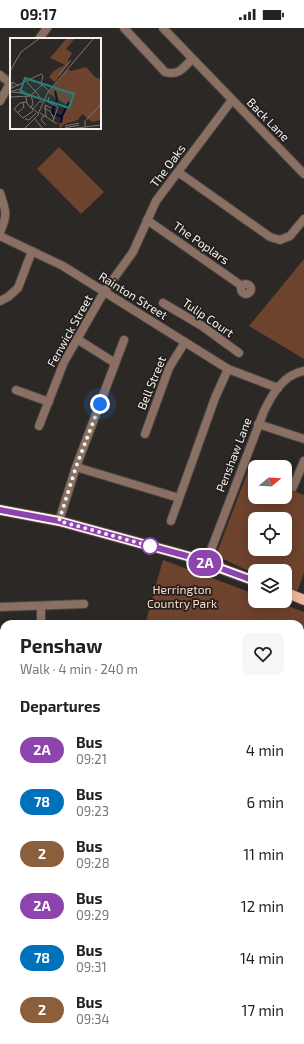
<!DOCTYPE html>
<meta charset="utf-8">
<style>
:root{--surface:#fff;--page:#f6f6f6;--text:#222;--muted:#767676}
body{margin:0;font-family:"Exo 2",sans-serif;background:var(--page);color:var(--text);height:100vh;display:flex;flex-direction:column;font-size:15px;white-space:nowrap}
*{box-sizing:border-box;margin:0}
p{font-size:13px;color:var(--muted)}
.icon{flex:none;width:22px;height:22px;fill:none;stroke:currentColor;stroke-width:2;stroke-linecap:round;stroke-linejoin:round}
.map{position:relative;flex:1;overflow:hidden}
.panel{position:absolute;left:0px;top:592px;width:304px;height:424px;display:flex;flex-direction:column;background:var(--surface);border-radius:12px 12px 0 0;box-shadow:0 2px 10px #0003}
.panel>*{flex:none}
.badge{padding:0 8px;border-radius:13px;font-size:14px;line-height:26px}
.needle{width:26px;rotate:72deg}
.fabs{position:absolute;left:248px;top:432px;display:grid;gap:8px}
.fabs a{display:grid;place-items:center;width:44px;height:44px;border-radius:8px;background:var(--surface);box-shadow:0 2px 10px #0003;font-size:20px}
.you{position:absolute;width:20px;height:20px;margin:-10px;border:3px solid #fff;border-radius:50%;background:#1a73e8;box-shadow:0 0 0 6px #1a73e833}
.map>.badge{position:absolute;translate:-50% -50%;box-shadow:0 0 0 2px #fff}
h2{padding:0 20px;font-size:15px;line-height:36px}
.round{display:grid;place-items:center;flex:none;width:42px;height:42px;border-radius:8px;background:var(--page)}
.head{display:flex;align-items:center;justify-content:space-between;height:68px;padding:0 20px}
h1{font-size:19px;font-weight:700;line-height:30px}
ul{padding:0;list-style:none}
li{display:flex;align-items:center;gap:12px;height:52px;padding:0 20px}
li div{flex:1}
li b{display:block;font-size:15px}
li em{font-style:normal}
li .badge{min-width:44px;font-weight:700;text-align:center}
.status{display:flex;justify-content:space-between;align-items:center;height:28px;padding:0 20px;background:var(--surface);direction:ltr}
.status svg{height:11px;fill:currentColor}
.map>svg:first-child{display:block}
.green{fill:#6e432e;fill-rule:evenodd}
.lines{fill:none;stroke-linecap:round;stroke-linejoin:round}
.stream{stroke:#030632;stroke-width:2}
.minor-casing{stroke:#484442;stroke-width:10}
.major-casing{stroke:#484442;stroke-width:12}
.minor{stroke:#8a7063;stroke-width:8}
.major{stroke:#edb69c;stroke-width:10}
.line-casing{stroke:#fff;stroke-width:9}
.line{stroke:#8e44ad;stroke-width:6}
.walk{stroke:#f3f0ef;stroke-width:4;stroke-dasharray:0 7.2}
.stop-dot{fill:#fff;stroke:#8e44ad;stroke-width:2}
.labels{text-anchor:middle;stroke-width:3.5;stroke-linejoin:round;paint-order:stroke}
.street-label{font-size:12px;fill:#f3f0ef;stroke:#221f1d}
.park-label{font-size:12px;fill:#fedac9;stroke:#221f1d}
.inset-river{fill:none;stroke:#030632;stroke-width:2}
.inset-road{fill:none;stroke:#7c7876;stroke-width:1}
.view{fill:#26827b;fill-opacity:0.15;stroke:#26827b;stroke-width:2}
.inset-edge{fill:none;stroke:#f3f0ef;stroke-width:2}
</style>
<div class="status"><b>09:17</b><svg viewBox="0 0 49 12"><path d="M0 12V9h3v3zM5 12V6h3v6zM10 12V3h3v9zM15 12V0h3v12zM26 1h20v11H26zM47 4h2v5h-2z"/></svg></div>
<div class="map">
<svg width="304" height="1016" viewBox="0 0 304 1016">
<rect width="100%" height="100%" fill="#2c2826"/>
<g class="green">
<path d="M59,119L104,164L81,186L37,141Z"/>
<path d="M304,231V331L249,298Z"/>
<path d="M248,443L255,446V469H285V459L304,467V545L297,564L285,558V543H255V546L219,529L218,526V522ZM255,491H285V521H255Z"/>
<path d="M163,532L255,566V573H274L304,584V1016H0V962L4,963V1012H300V596H145Z"/>
</g>
<g class="lines">
<g class="stream">
<path d="M0,731L4,730"/>
<path d="M0,960L4,961"/>
<path d="M202,1012L207,1016"/>
</g>
<defs>
<g id="minor">
<path d="M124,0L165,44C179,48 183,40 192,31"/>
<path d="M163,0L304,146"/>
<path d="M39,11L47,0"/>
<path d="M0,47L10,55"/>
<path d="M0,73L11,54"/>
<path d="M178,144L270,209L280,212L290,208L304,191"/>
<path d="M0,165C6,183 8,187 0,204"/>
<path d="M147,192L242,258"/>
<path d="M0,208L63,238L228,341L278,360"/>
<circle cx="246" cy="261" r="5"/>
<path d="M0,273L8,269L18,260L32,223"/>
<path d="M163,275L202,298L239,325"/>
<path d="M77,311L115,335"/>
<path d="M16,362L49,374"/>
<path d="M258,396L304,411"/>
<path d="M39,398L64,334L104,264L133,224L156,173L232,72"/>
<path d="M145,406L169,340L185,314"/>
<path d="M76,439L179,470"/>
<path d="M293,459L304,433"/>
<path d="M59,493L76,439L124,312"/>
<path d="M171,493L215,370L228,341"/>
<path d="M206,535L264,383C273,365 283,347 304,343"/>
<path d="M0,579L84,576"/>
<path d="M41,596V578"/>
</g>
<g id="major">
<path d="M0,482L59,493L187,528L255,553"/>
<path d="M285,564L304,572"/>
</g>
</defs>
<use href="#minor" class="minor-casing"/>
<use href="#major" class="major-casing"/>
<use href="#minor" class="minor"/>
<use href="#major" class="major"/>
</g>
<g class="lines">
<defs>
<path id="line" d="M0,482L59,493L187,528L255,553"/>
</defs>
<use href="#line" class="line-casing"/>
<use href="#line" class="line"/>
<path class="walk" d="M100,376L76,439L59,493L150,518"/>
</g>
<circle class="stop-dot" cx="150" cy="518" r="8"/>
<g class="labels">
<g class="street-label">
<text transform="translate(268 92) rotate(46)" y="4">Back Lane</text>
<text transform="translate(168 138) rotate(-53)" y="4">The Oaks</text>
<text transform="translate(201 215) rotate(35)" y="4">The Poplars</text>
<text transform="translate(133 268) rotate(32)" y="4">Rainton Street</text>
<text transform="translate(208 290) rotate(34)" y="4">Tulip Court</text>
<text transform="translate(70 303) rotate(-61)" y="4">Fenwick Street</text>
<text transform="translate(152 355) rotate(-68)" y="4">Bell Street</text>
<text transform="translate(234 427) rotate(-69)" y="4">Penshaw Lane</text>
</g>
<g class="park-label">
<text x="182" y="566">Herrington<tspan x="182" dy="14">Country Park</tspan></text>
</g>
</g>
<g transform="translate(10 10)">
<rect width="91" height="91" fill="#2c2826"/>
<path d="M57,0H65L56,11L62,15L58,22L59,25L45,44L39,39L45,32L55,27L40,20ZM76,29L85,39L91,41V82L82,84L72,76L68,82L54,86L50,91L49,86L57,67L38,55L58,31L61,33Z" fill="#6e432e"/>
<path class="inset-river" d="M45,53L47,61L42,75L52,79L51,85M52,78L59,64"/>
<path class="inset-road" d="M0,33L11,14L30,0M49,37L61,22M17,44L30,59M2,50V44L9,48M0,51L31,36L33,38L31,46L39,53M0,54L10,51L20,58L32,47M1,54L13,55M0,59L20,58M16,59L17,66L28,75M39,59L38,64L48,69L43,83M16,64L10,65L4,71L13,80L23,73M20,70L23,66L21,56M34,70L40,73L44,81M22,72L30,63L32,64M7,75L14,69L13,65M30,75L47,86M28,76L38,54L84,0M34,77L31,82L36,87M36,79L35,67L41,70M15,81L19,82L26,75M25,81L33,91M55,88L69,85M75,89V83L90,67M55,90L69,87M14,91L29,76M59,91L91,87"/>
<path class="view" d="M15,40L64,56L59,70L10,54Z"/>
<rect width="91" height="91" class="inset-edge"/>
</g>
</svg>
<div class="fabs">
<a><svg class="needle" viewBox="-14 -14 28 28"><path d="M0-13l5 13h-10z" fill="#e53935"/><path d="M0 13l5-13h-10z" fill="#767676"/></svg></a>
<a><svg class="icon" aria-label="locate" viewBox="0 0 24 24"><circle cx="12" cy="12" r="6"/><path d="M12 2v4M12 18v4M2 12h4M18 12h4"/></svg></a>
<a><svg class="icon" aria-label="layers" viewBox="0 0 24 24"><path d="M12 4l9 5-9 5-9-5zM3 14l9 5 9-5"/></svg></a>
</div>
<div class="you" style="left:100px;top:376px"></div>
<b class="badge" style="left:205px;top:535px;background:#8e44ad;color:#fff">2A</b>
<section class="panel">
<div class="head"><div><h1>Penshaw</h1><p>Walk · 4 min · 240 m</p></div><a class="round"><svg class="icon" aria-label="heart" viewBox="0 0 24 24"><path d="M12 20l-8-8c-3-5 5-10 8-4 3-6 11-1 8 4z"/></svg></a></div>
<h2>Departures</h2>
<ul>
<li><span class="badge" style="background:#8e44ad;color:#fff">2A</span><div><b>Bus</b><p>09:21</p></div><em>4 min</em></li>
<li><span class="badge" style="background:#0072bc;color:#fff">78</span><div><b>Bus</b><p>09:23</p></div><em>6 min</em></li>
<li><span class="badge" style="background:#8b5e3c;color:#fff">2</span><div><b>Bus</b><p>09:28</p></div><em>11 min</em></li>
<li><span class="badge" style="background:#8e44ad;color:#fff">2A</span><div><b>Bus</b><p>09:29</p></div><em>12 min</em></li>
<li><span class="badge" style="background:#0072bc;color:#fff">78</span><div><b>Bus</b><p>09:31</p></div><em>14 min</em></li>
<li><span class="badge" style="background:#8b5e3c;color:#fff">2</span><div><b>Bus</b><p>09:34</p></div><em>17 min</em></li>
</ul>
</section>
</div>
